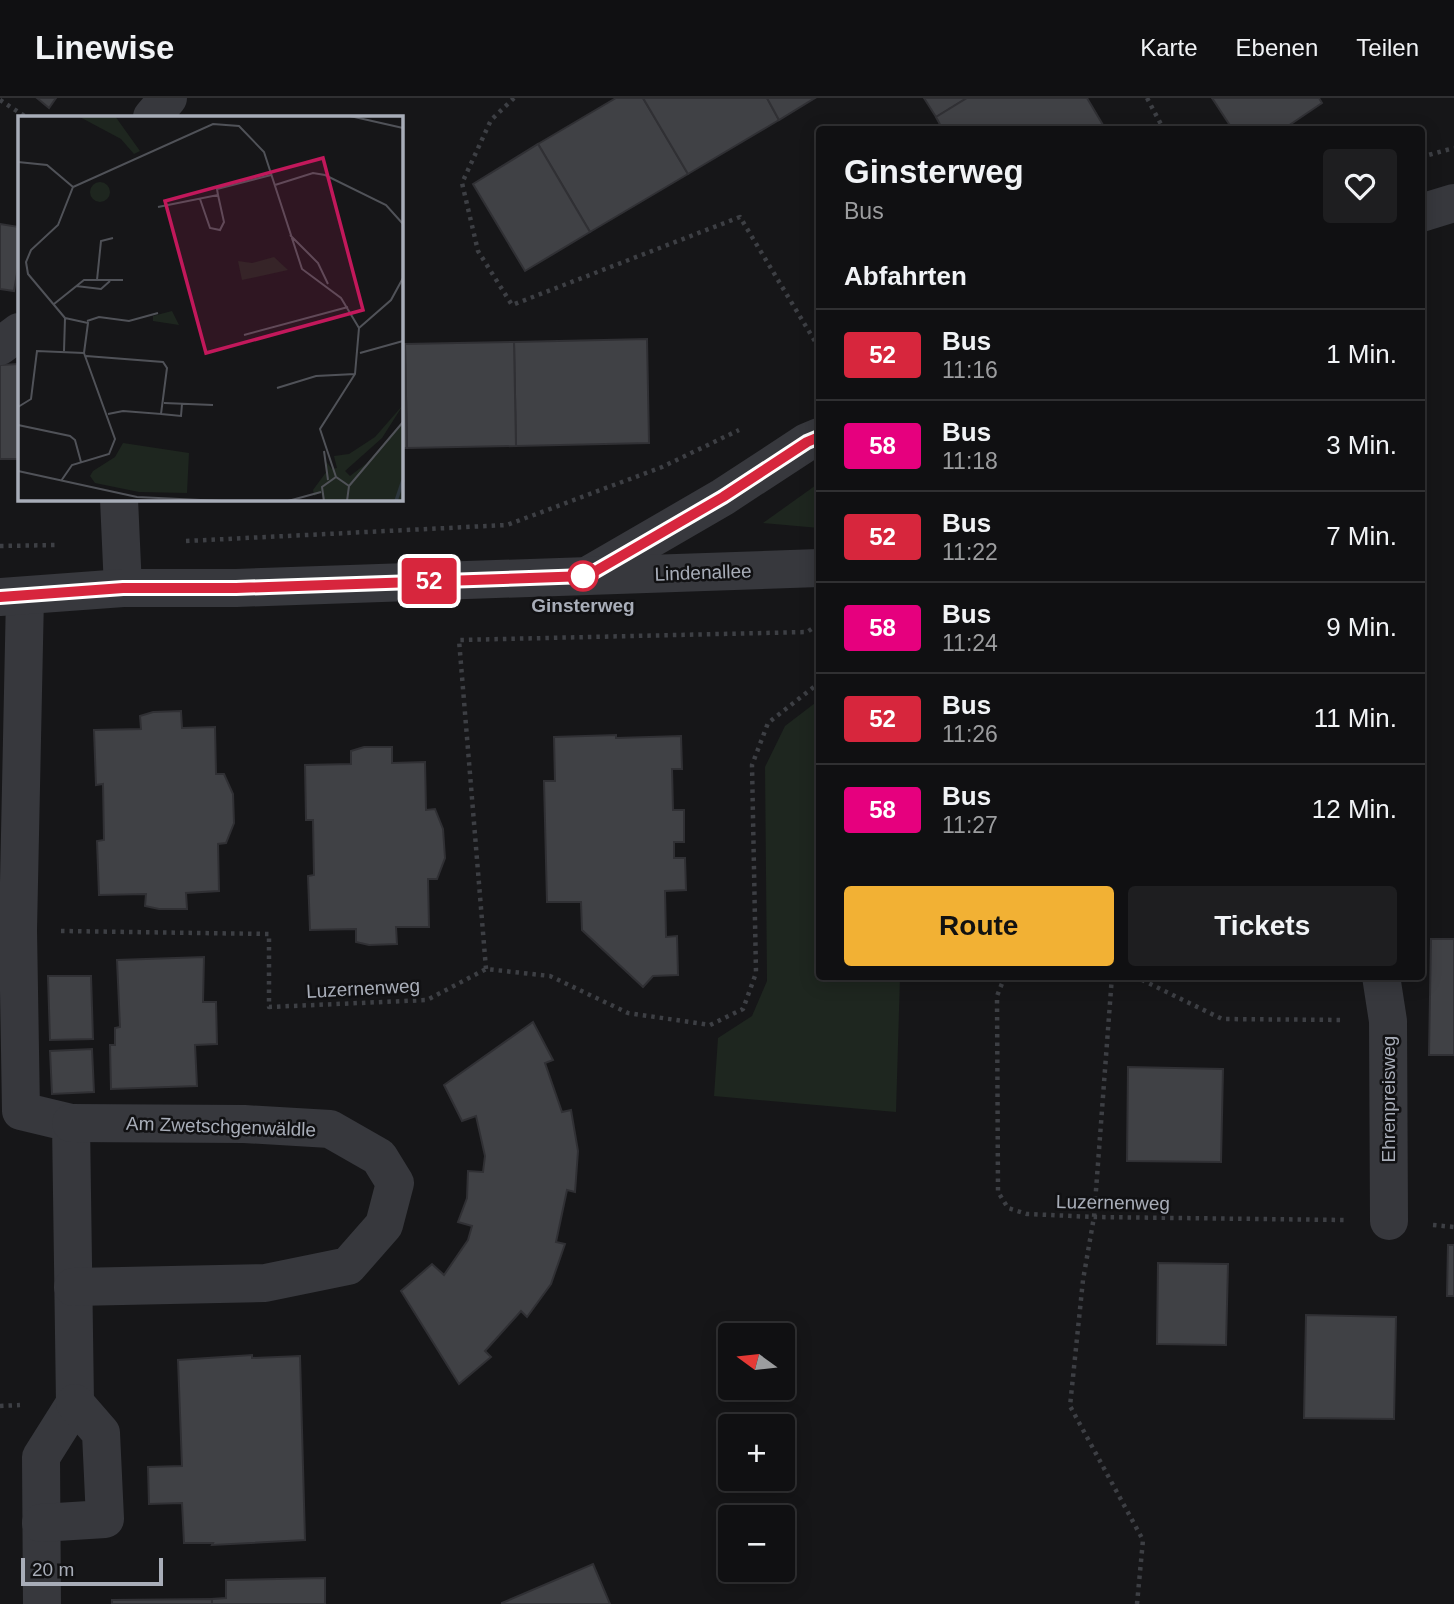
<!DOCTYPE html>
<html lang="de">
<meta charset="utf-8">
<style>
:root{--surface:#101012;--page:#1e1e20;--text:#f1f3f6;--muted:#9c9d9f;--line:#303032;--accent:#f2b134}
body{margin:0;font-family:Helvetica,sans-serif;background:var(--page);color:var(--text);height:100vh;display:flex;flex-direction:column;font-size:26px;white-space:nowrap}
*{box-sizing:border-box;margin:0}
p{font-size:23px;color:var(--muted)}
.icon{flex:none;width:38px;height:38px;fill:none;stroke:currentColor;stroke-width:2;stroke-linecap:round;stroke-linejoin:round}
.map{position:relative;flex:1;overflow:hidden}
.details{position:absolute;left:816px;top:28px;width:609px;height:854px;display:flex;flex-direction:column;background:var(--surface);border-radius:7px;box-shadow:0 4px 18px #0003,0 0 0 2px var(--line)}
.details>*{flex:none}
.badge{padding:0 14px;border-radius:5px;font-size:24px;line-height:46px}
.needle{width:46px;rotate:285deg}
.buttons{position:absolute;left:718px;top:1225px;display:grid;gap:14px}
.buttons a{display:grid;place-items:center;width:77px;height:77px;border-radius:7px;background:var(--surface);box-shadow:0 4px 18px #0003,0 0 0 2px var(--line);font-size:35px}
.scale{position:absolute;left:21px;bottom:18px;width:142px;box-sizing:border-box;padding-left:7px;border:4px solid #a8adb8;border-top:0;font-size:19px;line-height:24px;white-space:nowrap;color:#a8adb8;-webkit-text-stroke:5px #111113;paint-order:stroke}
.map>.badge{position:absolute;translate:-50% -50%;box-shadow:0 0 0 4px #fff}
h2{padding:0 28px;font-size:26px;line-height:63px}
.round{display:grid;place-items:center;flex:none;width:74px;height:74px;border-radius:7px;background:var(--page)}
.head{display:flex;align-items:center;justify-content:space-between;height:119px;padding:0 28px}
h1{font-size:33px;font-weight:700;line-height:52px}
.cta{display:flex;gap:14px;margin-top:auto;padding:14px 28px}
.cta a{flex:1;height:80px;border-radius:7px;background:var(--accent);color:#111;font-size:28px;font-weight:700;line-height:80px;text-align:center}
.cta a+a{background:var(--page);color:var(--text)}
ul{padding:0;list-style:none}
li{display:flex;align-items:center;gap:21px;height:91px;padding:0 28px;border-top:2px solid var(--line)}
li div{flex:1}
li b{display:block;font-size:26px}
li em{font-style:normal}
li .badge{min-width:77px;font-weight:700;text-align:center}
header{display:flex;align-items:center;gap:42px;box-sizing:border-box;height:98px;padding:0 35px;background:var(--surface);border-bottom:2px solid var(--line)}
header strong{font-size:33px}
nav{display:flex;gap:38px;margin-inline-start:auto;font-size:24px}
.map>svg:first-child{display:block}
.green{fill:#1e261f}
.building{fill:#404145;stroke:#303034;stroke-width:2}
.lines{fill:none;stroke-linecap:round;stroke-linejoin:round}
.path{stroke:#3d3f44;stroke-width:4.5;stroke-dasharray:3.5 5;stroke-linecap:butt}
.minor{stroke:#37383d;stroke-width:38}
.line-casing{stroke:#fff;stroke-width:16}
.line{stroke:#d7263d;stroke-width:10}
.stop-dot{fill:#fff;stroke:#d7263d;stroke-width:3.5}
.labels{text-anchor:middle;stroke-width:5;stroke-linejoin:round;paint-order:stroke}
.street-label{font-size:19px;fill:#a8adb8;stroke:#111113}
.stop-label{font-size:19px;font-weight:bold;fill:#a8adb8;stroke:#111113}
.inset-river{fill:none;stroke:#2c353c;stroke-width:3.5}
.inset-road{fill:none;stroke:#505258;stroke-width:2}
.view{fill:#c2185b;fill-opacity:0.15;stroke:#c2185b;stroke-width:3.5}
.inset-edge{fill:none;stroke:#a8adb8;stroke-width:3.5}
</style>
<header>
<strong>Linewise</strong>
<nav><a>Karte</a><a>Ebenen</a><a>Teilen</a></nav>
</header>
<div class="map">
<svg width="1454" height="1506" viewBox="0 0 1454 1506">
<rect width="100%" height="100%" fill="#161618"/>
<g class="green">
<path d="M819,385V430L763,425Z"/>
<path d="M819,602V878L900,879L896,1014L714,998L718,940L752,918L767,883L765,669L785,628Z"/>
</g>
<g class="building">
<path d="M37,0H56L49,10Z"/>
<path d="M616,0H643L688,76L590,134L538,46Z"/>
<path d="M643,0H767L779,22L688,76Z"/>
<path d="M767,0H815L779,22Z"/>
<path d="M924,0H967L936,19Z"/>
<path d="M967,0H1087L1106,32H943L936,19Z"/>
<path d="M1212,0H1319L1322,5L1282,32H1233Z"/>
<path d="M538,46L590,134L525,173L473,86Z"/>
<path d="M0,126L19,129V164L14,193L0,191Z"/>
<path d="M647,241L649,345L516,348L514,244Z"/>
<path d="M514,244L516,348L407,350L405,246Z"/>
<path d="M401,246H405L407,350H401Z"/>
<path d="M19,266V361H0V267Z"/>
<path d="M181,613L182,630L215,629L216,676H224L233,696L234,725L226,745L218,746L219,793L186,795L187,811H159L145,808L146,796L99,797L97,743L104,742L103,686L96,687L94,632L141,631L140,618L153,614Z"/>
<path d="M616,637V640L681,638L682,671H672L673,712H684V744H674V760H685L686,792L665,793L666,839L677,838L678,877L653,878L643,889L582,832L581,804H547L544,683H555L554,639Z"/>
<path d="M364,649H392V665L425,664L426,712L435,711L443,731L445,760L437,781H428L429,829H396L397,846L369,847L356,844V831L310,832L308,778L314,777L313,722H306L305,667L351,666V653Z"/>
<path d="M1431,841H1454V957H1429Z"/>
<path d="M204,859L203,904H216L217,946L195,947L197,988L111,991L110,947H115V930L120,929L117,862Z"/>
<path d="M48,878H91L93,941L50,942Z"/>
<path d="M533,924L553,962L545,965L562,1014L571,1012L578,1053L575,1094L567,1092L556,1144L565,1146L551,1186L527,1219L521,1213L485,1253L491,1259L459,1286L401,1193L432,1166L444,1177L468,1142L472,1128L458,1124L467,1100L468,1073L483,1074L485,1058L476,1018L462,1023L444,987Z"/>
<path d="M92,951L94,994L52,996L50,953Z"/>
<path d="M1128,969L1223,971L1221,1064L1127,1063Z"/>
<path d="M1448,1147H1454V1198H1447Z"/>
<path d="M1158,1165L1228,1166L1226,1247L1157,1246Z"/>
<path d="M1306,1217L1396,1219L1394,1321L1304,1320Z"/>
<path d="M252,1257V1260L300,1258L305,1442L212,1447L213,1445H184L182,1405L149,1406L148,1369L182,1368L178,1262Z"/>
<path d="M593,1466L610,1506H502V1505Z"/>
<path d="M325,1480V1506H212V1501L226,1500V1482Z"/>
<path d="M212,1501V1506H112V1502Z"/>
</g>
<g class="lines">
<g class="path">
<path d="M514,0L491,22L462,85L478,153L512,207L740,119L819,250"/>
<path d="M1147,0L1164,32"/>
<path d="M0,2L26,19"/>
<path d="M1421,59L1454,50"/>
<path d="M186,443L507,427L662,369L739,332"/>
<path d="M0,448L55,447"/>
<path d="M61,833L269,836V909L427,902L486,871L550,878L628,915L710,927L743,911L756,875L752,667L768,625L819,585"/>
<path d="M486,871L459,542L807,534L819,526"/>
<path d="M1005,878L997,898L998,1094L1008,1110L1027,1116L1094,1119L1344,1122"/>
<path d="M1112,878L1094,1119L1083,1182L1070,1308L1143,1442L1137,1506"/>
<path d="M1134,878L1222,921L1344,922"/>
<path d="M1433,1127L1454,1129"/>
<path d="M0,1308L20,1307"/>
</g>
<g class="minor">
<path d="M152,19L168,0"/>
<path d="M1421,115L1454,105"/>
<path d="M0,248L19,234"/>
<path d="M119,401L123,490"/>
<path d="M592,475L723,399L807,344L819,339"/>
<path d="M25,498L18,832L21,1013L71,1025L75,1305L41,1359L42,1506"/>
<path d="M0,499L123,490H236L819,470"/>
<path d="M1381,878L1388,923L1389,1123"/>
<path d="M71,1025L244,1026L330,1031L379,1059L395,1085L384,1127L348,1168L265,1185L73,1189"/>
<path d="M41,1425L105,1421L101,1335L75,1305"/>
</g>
</g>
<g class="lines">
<defs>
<path id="line" d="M0,499L123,490H236L587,478L723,399L807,344L819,339"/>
</defs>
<use href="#line" class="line-casing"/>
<use href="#line" class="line"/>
</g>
<circle class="stop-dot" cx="583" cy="478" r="14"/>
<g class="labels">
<g class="street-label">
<text transform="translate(703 474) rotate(-2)" y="7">Lindenallee</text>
<text transform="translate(363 890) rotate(-3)" y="7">Luzernenweg</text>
<text transform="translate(1388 1001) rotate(-90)" y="7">Ehrenpreisweg</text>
<text transform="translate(221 1028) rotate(2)" y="7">Am Zwetschgenwäldle</text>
<text transform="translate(1113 1104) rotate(1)" y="7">Luzernenweg</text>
</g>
<g class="stop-label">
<text x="583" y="514">Ginsterweg</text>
</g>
</g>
<g transform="translate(18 18)">
<rect width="385" height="385" fill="#161618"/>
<path d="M60,0H97L122,35L116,38L103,23ZM72 76a10 10 0 1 1 20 0a10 10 0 1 1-20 0ZM256,141L270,154L224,164L220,145L234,147ZM154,195L161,209L135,205V200ZM385,289L364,322L327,355L332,360L349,347L385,306V385H296L305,384L303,376L296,380L295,374L309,355L306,343L314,353L319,352L316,340L331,338L357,321ZM105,327L171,337L169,377L121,376L77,367L72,360L75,355L97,341Z" fill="#1e261f"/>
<path class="inset-river" d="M378,385L385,364"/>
<path class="inset-road" d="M332,0L385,12M0,46L29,49L55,71M257,69L295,57L307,59L368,89L385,108M182,83L192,112L202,114L206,106L200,79M140,91L200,79L199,73L253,59M272,119L300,147L310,168M79,164L83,125L95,122M58,170L83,173L92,165M36,188L66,164H105M47,202L10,158L8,146L13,134L40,109L55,71L195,8L221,10L246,36L284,153L323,182L341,212L337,258L302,313L318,361M69,205L81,201L111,205L140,197M341,212L373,184L385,162M226,219L330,191M46,235L47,202M342,237L385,225M68,240L145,246L149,252L143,298L105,295L90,298M259,272L298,260L337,258M146,287L195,289M0,291L13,283L19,235L66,237M143,298L163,300L164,288M0,309L52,320L57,324L63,346M306,335L310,364M0,355L119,381L204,385M43,365L54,349L91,338L97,323L66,237L70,207L47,202M331,370L385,306M270,385L303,376M306,385L304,371L318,361L331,370L329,385"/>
<path class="view" d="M305,42L345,194L188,237L147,85Z"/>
<rect width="385" height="385" class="inset-edge"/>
</g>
</svg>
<div class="buttons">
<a><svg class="needle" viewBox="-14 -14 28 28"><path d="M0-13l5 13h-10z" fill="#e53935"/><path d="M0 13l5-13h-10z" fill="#9c9d9f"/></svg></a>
<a>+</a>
<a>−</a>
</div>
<div class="scale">20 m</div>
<b class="badge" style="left:429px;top:483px;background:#d7263d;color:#fff">52</b>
<section class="details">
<div class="head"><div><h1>Ginsterweg</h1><p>Bus</p></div><a class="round"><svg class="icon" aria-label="heart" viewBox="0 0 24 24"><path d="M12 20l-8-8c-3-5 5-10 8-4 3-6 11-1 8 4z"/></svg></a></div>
<h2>Abfahrten</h2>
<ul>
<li><span class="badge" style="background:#d7263d;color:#fff">52</span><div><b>Bus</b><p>11:16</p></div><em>1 Min.</em></li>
<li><span class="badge" style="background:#e6007e;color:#fff">58</span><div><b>Bus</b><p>11:18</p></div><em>3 Min.</em></li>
<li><span class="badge" style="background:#d7263d;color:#fff">52</span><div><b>Bus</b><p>11:22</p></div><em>7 Min.</em></li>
<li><span class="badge" style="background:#e6007e;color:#fff">58</span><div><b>Bus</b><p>11:24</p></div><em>9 Min.</em></li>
<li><span class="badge" style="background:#d7263d;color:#fff">52</span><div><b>Bus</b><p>11:26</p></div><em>11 Min.</em></li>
<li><span class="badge" style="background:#e6007e;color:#fff">58</span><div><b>Bus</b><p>11:27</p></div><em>12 Min.</em></li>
</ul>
<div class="cta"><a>Route</a><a>Tickets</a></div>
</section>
</div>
